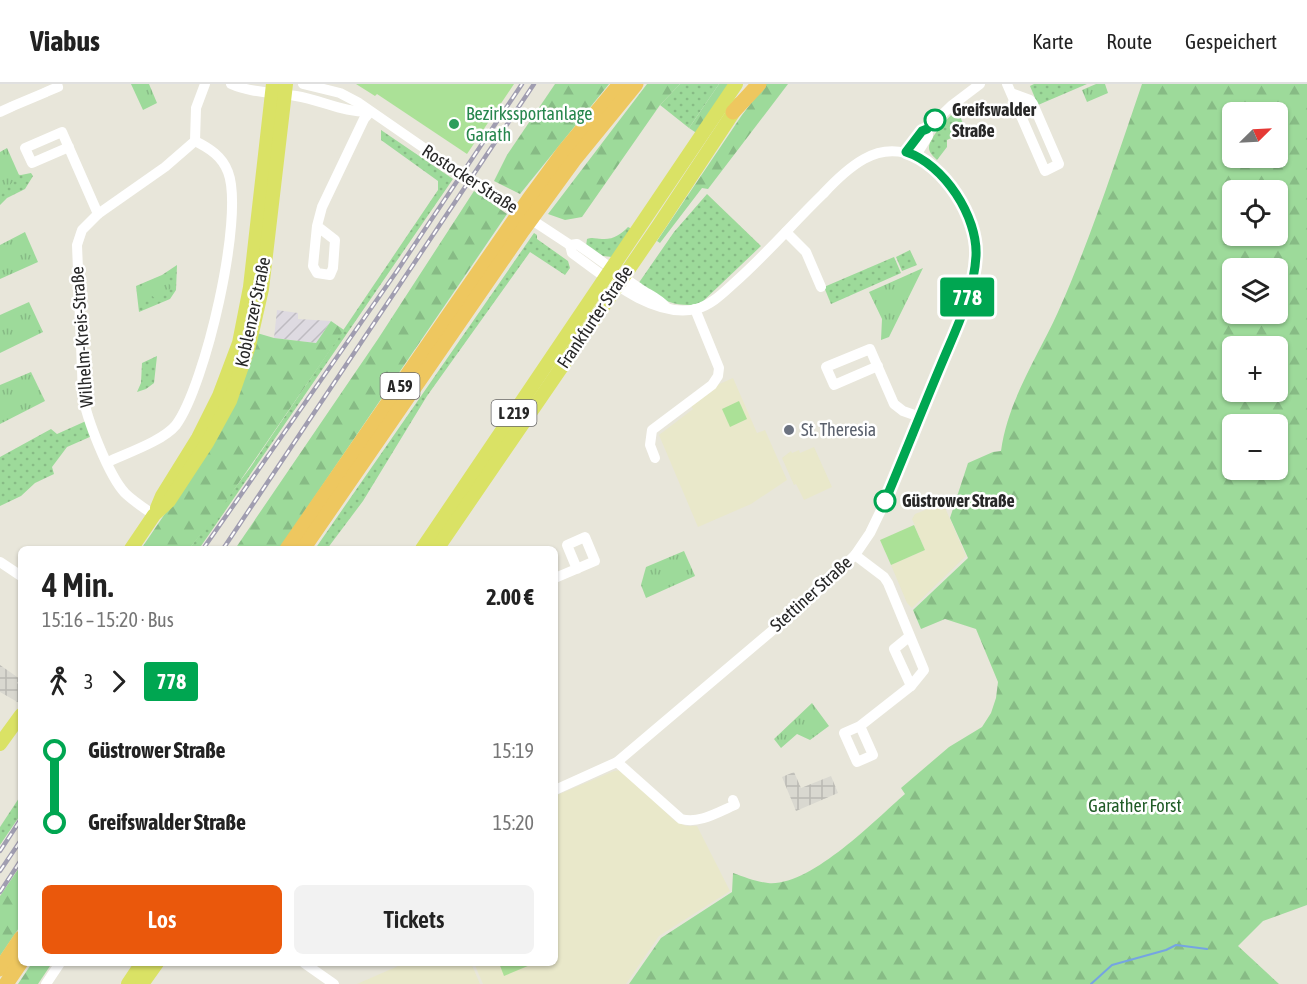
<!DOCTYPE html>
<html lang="de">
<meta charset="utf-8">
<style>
:root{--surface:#fff;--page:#f2f2f2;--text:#222;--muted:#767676;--line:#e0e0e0;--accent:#ea580c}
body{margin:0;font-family:"Asap Condensed",sans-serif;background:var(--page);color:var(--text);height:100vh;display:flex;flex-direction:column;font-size:22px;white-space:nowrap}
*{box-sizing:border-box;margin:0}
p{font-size:20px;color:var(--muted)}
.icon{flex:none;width:33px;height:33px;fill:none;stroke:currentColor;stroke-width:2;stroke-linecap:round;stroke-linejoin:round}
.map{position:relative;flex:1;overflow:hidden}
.sheet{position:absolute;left:18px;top:462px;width:540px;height:420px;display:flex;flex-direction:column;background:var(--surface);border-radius:9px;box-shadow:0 2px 4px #0004}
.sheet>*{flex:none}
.badge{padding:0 12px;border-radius:4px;font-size:21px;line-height:39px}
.needle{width:39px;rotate:66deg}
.buttons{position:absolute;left:1222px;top:18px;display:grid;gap:12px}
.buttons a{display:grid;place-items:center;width:66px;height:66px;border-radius:9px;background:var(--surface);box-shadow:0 2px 4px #0004;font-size:30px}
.map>.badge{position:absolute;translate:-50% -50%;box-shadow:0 0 0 3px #fff}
.legs{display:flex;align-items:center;gap:9px;height:66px;padding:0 24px;font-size:20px}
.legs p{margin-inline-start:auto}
.overview{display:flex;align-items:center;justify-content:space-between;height:102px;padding:0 24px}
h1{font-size:33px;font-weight:600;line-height:45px}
.cta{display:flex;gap:12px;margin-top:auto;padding:12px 24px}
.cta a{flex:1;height:69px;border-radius:9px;background:var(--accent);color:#fff;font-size:24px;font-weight:600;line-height:69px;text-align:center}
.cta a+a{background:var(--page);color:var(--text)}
ul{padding:0 24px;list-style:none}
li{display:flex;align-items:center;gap:21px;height:72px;font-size:22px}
li i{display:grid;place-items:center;width:9px;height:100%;margin:0 8px;background:currentColor}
li i::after{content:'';width:15px;height:15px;margin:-8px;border:4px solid;border-radius:50%;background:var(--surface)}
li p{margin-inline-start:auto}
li:first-child i{background:linear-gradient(#0000 50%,currentColor 0)}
li:last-child i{background:linear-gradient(currentColor 50%,#0000 0)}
header{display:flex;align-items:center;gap:36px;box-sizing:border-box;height:84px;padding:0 30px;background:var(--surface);border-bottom:2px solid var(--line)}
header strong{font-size:28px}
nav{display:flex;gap:33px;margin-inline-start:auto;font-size:21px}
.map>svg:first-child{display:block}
.industrial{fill:url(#industrial-furrows)}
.education{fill:#e9e8ca}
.grass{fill:url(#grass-dots)}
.forest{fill:url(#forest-firs);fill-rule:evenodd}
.park{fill:url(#park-tufts)}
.pitch{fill:#abe197}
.plaza{fill:url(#plaza-grid)}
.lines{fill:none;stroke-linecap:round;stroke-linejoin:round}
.stream{stroke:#75a4e2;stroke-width:2}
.minor{stroke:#fff;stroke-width:10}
.major{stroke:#dae265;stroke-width:14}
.highway{stroke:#eec75f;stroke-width:15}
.rail-casing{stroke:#a09db0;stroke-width:4.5}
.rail{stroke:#fff;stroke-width:2;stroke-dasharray:7;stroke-linecap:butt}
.line-1-casing{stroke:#fff;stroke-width:14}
.line-1{stroke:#00a651;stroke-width:9}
.stop-1-dot{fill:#fff;stroke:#00a651;stroke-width:3}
.leisure-dot{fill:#2e9e5b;stroke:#fff;stroke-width:2}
.worship-dot{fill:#6b7280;stroke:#fff;stroke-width:2}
.labels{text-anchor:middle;stroke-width:5;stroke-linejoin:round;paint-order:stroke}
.shield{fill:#fff;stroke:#686868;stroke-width:1.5}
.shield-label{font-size:16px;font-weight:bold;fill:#272727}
.stop-label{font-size:18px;font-weight:bold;fill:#272727;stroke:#fff;text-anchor:start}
.leisure-label{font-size:18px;fill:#27864d;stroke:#fff;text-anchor:start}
.street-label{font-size:18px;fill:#272727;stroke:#fff}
.worship-label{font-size:18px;fill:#5b616d;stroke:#fff;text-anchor:start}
.park-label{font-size:18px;fill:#1f5b25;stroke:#fff}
</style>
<header>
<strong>Viabus</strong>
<nav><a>Karte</a><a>Route</a><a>Gespeichert</a></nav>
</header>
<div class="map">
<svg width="1307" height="900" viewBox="0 0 1307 900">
<defs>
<pattern id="industrial-furrows" width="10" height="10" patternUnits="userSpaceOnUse" patternTransform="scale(1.5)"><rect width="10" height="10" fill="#dedae1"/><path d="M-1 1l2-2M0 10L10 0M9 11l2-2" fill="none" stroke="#bebbc1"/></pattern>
<pattern id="grass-dots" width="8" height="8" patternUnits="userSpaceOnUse" patternTransform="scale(1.5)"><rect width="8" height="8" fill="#9dda9a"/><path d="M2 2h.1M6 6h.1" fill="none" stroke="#87bb85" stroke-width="1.8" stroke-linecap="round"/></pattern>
<pattern id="forest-firs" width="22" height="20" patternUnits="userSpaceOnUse" patternTransform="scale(1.5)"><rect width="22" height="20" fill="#9dda9a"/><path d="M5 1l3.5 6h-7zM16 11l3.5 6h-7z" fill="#87bb85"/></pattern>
<pattern id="park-tufts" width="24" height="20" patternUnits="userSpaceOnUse" patternTransform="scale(1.5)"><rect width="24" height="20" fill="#9dda9a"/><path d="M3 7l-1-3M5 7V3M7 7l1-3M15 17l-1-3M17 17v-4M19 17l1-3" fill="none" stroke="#87bb85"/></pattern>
<pattern id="plaza-grid" width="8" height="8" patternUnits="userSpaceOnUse" patternTransform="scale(1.5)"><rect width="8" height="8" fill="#d9d8d0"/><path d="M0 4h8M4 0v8" fill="none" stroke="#bab9b3"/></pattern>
</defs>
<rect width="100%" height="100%" fill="#e8e6da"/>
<path class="industrial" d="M277,226L298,229V235L331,237L316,259L274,254Z"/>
<g class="education">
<path d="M733,294L757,349L765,346L787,396L751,420L698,443L659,351L693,325L690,321L715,302Z"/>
<path d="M814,363L832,403L804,416L796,400L794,401L782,374L791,367L792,369L799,366L800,369Z"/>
<path d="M943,419L966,472L912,524L907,519L891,481L925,466L912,435L915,430Z"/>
<path d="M621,686L675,737L686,742H697L730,807L659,852L626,900H483L474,879H555V712L614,687Z"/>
<path d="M405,879H471L480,900H357Z"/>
</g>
<g class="grass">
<path d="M680,0H719L689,44L660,21Z"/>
<path d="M1034,0H1087L1038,21L1030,2Z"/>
<path d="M957,25L966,47L947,56V63L937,76C934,73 929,69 929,64C929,53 949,33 957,25Z"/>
<path d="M381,46L453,95L199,465H189L250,384L438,106V97L381,56Z"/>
<path d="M6,89L21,91L31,89L33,92L25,105L7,114L0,121V93Z"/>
<path d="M707,110L761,162L699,221C669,222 662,216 638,200L674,148Z"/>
<path d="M628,143L632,145L612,173L603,172L586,162L587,155C593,153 596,155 602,155C613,156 621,150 628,143Z"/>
<path d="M534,149L537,151V155L568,177L570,184L565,191L530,168L427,312L363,417L327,465H315Z"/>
<path d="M910,166L917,181L902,187L896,173Z"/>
<path d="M894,173L901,189L831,220L824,203Z"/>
<path d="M177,181L176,206L170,215L139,228L136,202L162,191Z"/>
<path d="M157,272L154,299L146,305L137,308L141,299L142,279Z"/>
<path d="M86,337L92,352L67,363L52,383L54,390L35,399L21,412L0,422V373L51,345L57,350Z"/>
<path d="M21,711V730L0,761V743Z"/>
</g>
<g class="forest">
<path d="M555,0H609L520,110L494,97L507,71Z"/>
<path d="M647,0H680L660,21L582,133L565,136L548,130Z"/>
<path d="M719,0H731L698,50L689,44Z"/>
<path d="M766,0H788L708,105L702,104L660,159L657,157L742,31Z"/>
<path d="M1142,0H1307V821L1263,837L1238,862L1279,900H629L661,854L732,808L733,789C744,793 757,798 768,799C810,803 874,737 905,710L901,704L949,663L982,643L991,629L996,614L998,598L976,545L945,535L921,545L913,526L968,474L950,434L968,379L993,368L1001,367C1008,316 1037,274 1058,228C1091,154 1116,76 1142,0ZM1278,28V74H1233V28ZM1278,106V152H1233V106ZM1278,184V230H1233V184ZM1278,262V308H1233V262ZM1278,340V386H1233V340Z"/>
<path d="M474,107L507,130L279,465H235L378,255Z"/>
<path d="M331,237L344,246L220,426L189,465H141L196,384L257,249L274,254L316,259Z"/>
<path d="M21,781V841L0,872V812Z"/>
<path d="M32,879H52L38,900H18Z"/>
</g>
<g class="park">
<path d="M131,0H149L157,19L143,26Z"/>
<path d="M1096,0H1105L1108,9L1087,18L1082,6Z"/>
<path d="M7,64L19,91L0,112V68Z"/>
<path d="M25,148L38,178L0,195V161Z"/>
<path d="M923,184L889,253L881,256L882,235L869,208Z"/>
<path d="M161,192L172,203L158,217L150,210L143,217L139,218C137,198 144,200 161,192Z"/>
<path d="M29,218L43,248L0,269V231Z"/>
<path d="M31,288L45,317L0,340V301Z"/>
<path d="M684,467L695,492L646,514L641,501L646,483Z"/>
<path d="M812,619L829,642L810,656L797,650L781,664L774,655Z"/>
</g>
<g class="pitch">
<path d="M356,0H514L467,70L377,10L375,12Z"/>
<path d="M739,317L747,335L730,343L722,325Z"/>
<path d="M914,441L925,466L891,481L880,456Z"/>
<path d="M499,879H535L504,892Z"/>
</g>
<g class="plaza">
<path d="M0,581L20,595L17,599L21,602V620L0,608Z"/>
<path d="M794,688L801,704L831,692L838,709L796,727L782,693Z"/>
</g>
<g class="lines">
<path class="stream" d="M1091,900L1112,881L1166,866L1176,861L1207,865"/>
<g class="minor">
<path d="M231,0C251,9 274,8 296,12C321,16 345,29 370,28"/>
<path d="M303,0L340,9L359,19L450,82L570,161L577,160C598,174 618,190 639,204C649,211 658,214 666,223"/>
<path d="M1007,0L1045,87L1059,80L1033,20L1030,16L1011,9"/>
<path d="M46,8L58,3L57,0"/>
<path d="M13,22L44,9"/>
<path d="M0,28L11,23"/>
<path d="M69,63L32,79L25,64L62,48L98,130"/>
<path d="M906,68L922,47L927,45L951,22L980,0"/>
<path d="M916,71L928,52L927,45"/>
<path d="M317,142L335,156L333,184L330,191L317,189L313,182L317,142L322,123L364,35L370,28"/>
<path d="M786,148L806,168L821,203"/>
<path d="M878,282L834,301L826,283L870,265L894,320L903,327L920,333"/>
<path d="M655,374L650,361L652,346L712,301L718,292L719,284L695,225"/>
<path d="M108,378C127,369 163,357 176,341C205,302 245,132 228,88C222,72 209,64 195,57"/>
<path d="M154,431C144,424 133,417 125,409C109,392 86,334 83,311L77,161L82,146L98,130L165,83L195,57L196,24L205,0"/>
<path d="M855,471L884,493L888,499L924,586L911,602L894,565L910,552"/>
<path d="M0,478L21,492"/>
<path d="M555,494L595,477L585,453L567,461L577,485"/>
<path d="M860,642L873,671L857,678L844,649L860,642L911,602"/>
<path d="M617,678L681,735C700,740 718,728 735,721L733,716"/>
<path d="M555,706L617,678L813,512L855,471L870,449L883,422C902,378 919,333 938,288C953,249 979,206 976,163C974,132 954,102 931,82C911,66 887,62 864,75C848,84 835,97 823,110C792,140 765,172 733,200C722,210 711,221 696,225C653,235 604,192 572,169L570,161"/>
<path d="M304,879L334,900"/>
<path d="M46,900L60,879"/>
</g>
<g class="major">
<path d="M157,424L162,412L198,354L219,312L239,259L250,203L273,0"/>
<path d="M131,465L154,431L169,417L207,359L230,317L249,262L262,205L286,0"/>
<path d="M422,465L736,0"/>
<path d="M437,465L659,141L739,20"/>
<path d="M0,660L21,631"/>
<path d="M128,900L142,879"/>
<path d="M142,900L157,879"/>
</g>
<g class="highway">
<path d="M733,28L759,0"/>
<path d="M287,465L529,115L565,66L620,0"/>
<path d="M303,465L523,146L574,76L636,0"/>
<path d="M0,885L21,854"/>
<path d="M6,900L21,878"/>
</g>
<defs>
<g id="rail">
<path d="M203,465L397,187L522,0"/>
<path d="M223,465L534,0"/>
<path d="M0,767L21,735"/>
<path d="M0,787L21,756"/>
<path d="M0,808L21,776"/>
</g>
</defs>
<use href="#rail" class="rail-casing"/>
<use href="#rail" class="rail"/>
</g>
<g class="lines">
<defs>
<path id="line-1" d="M885,417C904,372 922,326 941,281C955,247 974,210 976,172C978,133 944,80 906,68L922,47L927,45L935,36"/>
</defs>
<use href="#line-1" class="line-1-casing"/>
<use href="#line-1" class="line-1"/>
</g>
<g class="stop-1-dot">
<circle cx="935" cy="36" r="10"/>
<circle cx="885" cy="417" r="10"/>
</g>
<circle class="leisure-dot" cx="454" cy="40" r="6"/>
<circle class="worship-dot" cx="789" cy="346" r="6"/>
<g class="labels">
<g class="shield">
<rect x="380.5" y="289" width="39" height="26" rx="4.5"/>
<rect x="491.5" y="316" width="45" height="26" rx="4.5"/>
</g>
<g class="shield-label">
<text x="400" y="308">A 59</text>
<text x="514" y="335">L 219</text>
</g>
<g class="stop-label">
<text x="952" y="32">Greifswalder<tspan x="952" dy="21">Straße</tspan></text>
<text x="902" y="423">Güstrower Straße</text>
</g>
<g class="leisure-label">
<text x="466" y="36">Bezirkssportanlage<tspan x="466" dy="21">Garath</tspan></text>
</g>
<g class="street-label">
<text transform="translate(470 95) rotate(33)" y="6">Rostocker Straße</text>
<text transform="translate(253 228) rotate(-78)" y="6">Koblenzer Straße</text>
<text transform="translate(595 233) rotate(-56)" y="6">Frankfurter Straße</text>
<text transform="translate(82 253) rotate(-94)" y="6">Wilhelm-Kreis-Straße</text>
<text transform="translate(811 510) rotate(-42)" y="6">Stettiner Straße</text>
</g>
<g class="worship-label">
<text x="801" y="352">St. Theresia</text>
</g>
<g class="park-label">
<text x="1135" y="728">Garather Forst</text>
</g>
</g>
</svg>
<div class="buttons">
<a><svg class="needle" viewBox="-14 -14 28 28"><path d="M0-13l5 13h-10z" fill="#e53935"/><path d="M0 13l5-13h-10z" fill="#767676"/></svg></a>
<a><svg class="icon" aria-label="locate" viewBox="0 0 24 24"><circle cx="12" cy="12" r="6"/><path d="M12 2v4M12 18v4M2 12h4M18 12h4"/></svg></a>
<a><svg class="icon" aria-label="layers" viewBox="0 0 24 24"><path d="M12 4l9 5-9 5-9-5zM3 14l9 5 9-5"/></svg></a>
<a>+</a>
<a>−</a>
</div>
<b class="badge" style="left:967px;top:213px;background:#00a651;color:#fff">778</b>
<section class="sheet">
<div class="overview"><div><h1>4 Min.</h1><p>15:16 – 15:20 · Bus</p></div><b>2.00 €</b></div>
<div class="legs"><svg class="icon" aria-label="walk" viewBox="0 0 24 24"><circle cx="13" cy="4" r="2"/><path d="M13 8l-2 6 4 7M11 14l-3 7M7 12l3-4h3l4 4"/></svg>3<svg class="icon" aria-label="forward" viewBox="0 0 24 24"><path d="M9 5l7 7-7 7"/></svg><b class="badge" style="background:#00a651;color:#fff">778</b></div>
<ul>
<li><i style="color:#00a651"></i><b>Güstrower Straße</b><p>15:19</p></li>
<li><i style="color:#00a651"></i><b>Greifswalder Straße</b><p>15:20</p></li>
</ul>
<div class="cta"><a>Los</a><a>Tickets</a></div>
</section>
</div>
